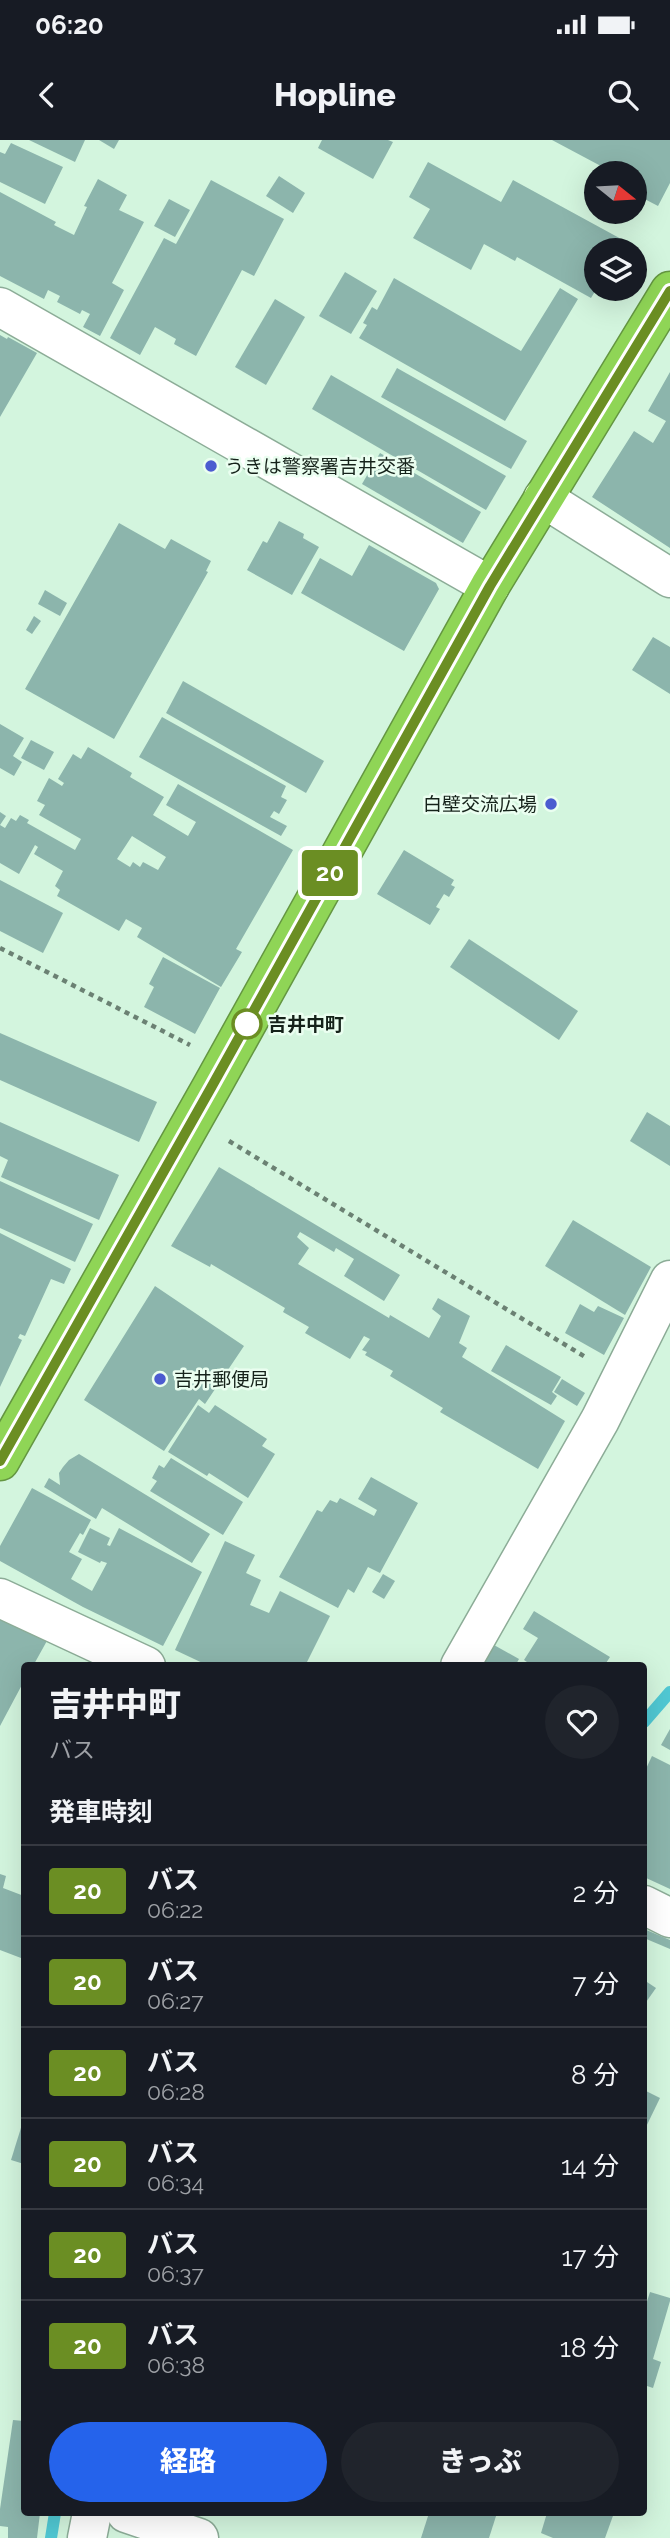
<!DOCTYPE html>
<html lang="ja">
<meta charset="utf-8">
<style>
:root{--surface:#171b24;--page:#20242c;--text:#f1f3f6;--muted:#9ea1a6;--line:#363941;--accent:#2563eb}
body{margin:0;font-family:Raleway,"Noto Sans JP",sans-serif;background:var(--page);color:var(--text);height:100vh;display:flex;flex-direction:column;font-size:26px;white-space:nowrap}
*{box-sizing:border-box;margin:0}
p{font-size:23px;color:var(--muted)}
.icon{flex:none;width:38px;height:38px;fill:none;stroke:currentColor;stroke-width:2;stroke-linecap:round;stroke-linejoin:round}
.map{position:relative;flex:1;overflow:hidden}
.details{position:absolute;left:21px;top:1522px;width:626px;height:854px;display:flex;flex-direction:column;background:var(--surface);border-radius:7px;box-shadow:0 7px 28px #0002}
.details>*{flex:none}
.badge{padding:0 14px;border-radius:5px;font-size:24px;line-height:46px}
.needle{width:46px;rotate:108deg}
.fabs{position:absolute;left:584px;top:21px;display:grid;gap:14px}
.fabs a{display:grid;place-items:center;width:63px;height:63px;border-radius:50%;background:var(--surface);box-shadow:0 7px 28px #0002;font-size:35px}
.map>.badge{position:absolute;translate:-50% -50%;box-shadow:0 0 0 4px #fff}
h2{padding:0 28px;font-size:26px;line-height:63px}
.round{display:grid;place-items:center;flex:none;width:74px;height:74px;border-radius:37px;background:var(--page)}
.summary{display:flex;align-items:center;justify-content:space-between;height:119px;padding:0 28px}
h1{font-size:33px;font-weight:800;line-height:52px}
.action{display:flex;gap:14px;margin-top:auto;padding:14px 28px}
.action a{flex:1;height:80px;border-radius:42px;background:var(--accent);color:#fff;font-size:28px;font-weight:800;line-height:80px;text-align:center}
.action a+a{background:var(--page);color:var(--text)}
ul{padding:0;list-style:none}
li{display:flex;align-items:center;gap:21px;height:91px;padding:0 28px;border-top:2px solid var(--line)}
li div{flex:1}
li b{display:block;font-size:26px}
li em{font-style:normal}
li .badge{min-width:77px;font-weight:700;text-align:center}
.status{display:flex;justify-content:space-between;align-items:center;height:49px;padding:0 35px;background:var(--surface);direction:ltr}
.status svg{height:19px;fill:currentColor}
header{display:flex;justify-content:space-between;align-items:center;height:91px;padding:0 28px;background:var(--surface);font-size:32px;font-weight:800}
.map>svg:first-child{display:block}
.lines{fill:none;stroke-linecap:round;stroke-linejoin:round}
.stream{stroke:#50c8d3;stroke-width:12}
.building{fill:#8cb5ac;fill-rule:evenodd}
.street-casing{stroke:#8cac97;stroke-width:41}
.secondary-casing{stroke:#8cac97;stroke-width:41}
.highway-casing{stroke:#649641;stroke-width:41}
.path{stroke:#6b8173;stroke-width:4.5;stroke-dasharray:5 5;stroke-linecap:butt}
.street{stroke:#fff;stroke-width:38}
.secondary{stroke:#fff;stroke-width:38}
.highway{stroke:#8fd556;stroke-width:38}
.line-casing{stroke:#fff;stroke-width:16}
.line{stroke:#6b8e23;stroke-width:10}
.poi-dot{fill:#4c5bd0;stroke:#eafef0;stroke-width:2.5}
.stop-dot{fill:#fff;stroke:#6b8e23;stroke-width:3.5}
.labels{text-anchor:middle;stroke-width:5;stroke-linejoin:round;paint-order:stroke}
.poi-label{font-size:19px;fill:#15221a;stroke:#eafef0;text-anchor:start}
.stop-label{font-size:19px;font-weight:bold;fill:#15221a;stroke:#eafef0;text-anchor:start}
</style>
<div class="status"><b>06:20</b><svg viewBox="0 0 49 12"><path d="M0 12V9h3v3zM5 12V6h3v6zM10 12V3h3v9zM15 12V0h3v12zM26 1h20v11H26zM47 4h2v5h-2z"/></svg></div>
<header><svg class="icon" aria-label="back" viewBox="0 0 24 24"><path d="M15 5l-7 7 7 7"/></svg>Hopline<svg class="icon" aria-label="search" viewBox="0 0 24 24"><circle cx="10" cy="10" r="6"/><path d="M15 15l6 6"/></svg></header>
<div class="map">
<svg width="670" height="2398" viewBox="0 0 670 2398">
<rect width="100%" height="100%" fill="#d3f5de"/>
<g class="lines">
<g class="stream">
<path d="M644,1582L670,1552"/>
<path d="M51,2398L55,2373"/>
</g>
</g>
<g class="building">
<path d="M29,0H85L75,22Z"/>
<path d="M99,0H119L114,9Z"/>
<path d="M322,0H388L393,2L373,39L318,8Z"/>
<path d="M552,0H670V43L658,66L635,54V33H614Z"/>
<path d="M11,3L63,27L45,64L0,42V12L5,14Z"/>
<path d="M428,22L501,62L513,40L623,100L618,110H597V148L591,158L517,117L515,121L484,104L471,130L413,98L430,69L409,57Z"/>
<path d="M279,36L305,53L293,73L266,56Z"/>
<path d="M98,39L127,55L119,70L144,82L112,143L124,150L100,196L83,187L90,174L82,170L80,174L57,162L60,156L48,150L44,159L0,136V52L56,82L54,85L74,95L87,67L84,66Z"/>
<path d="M211,40L284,79L254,136L242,130L196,216L174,204L176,199L155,187L140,215L110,198L164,98L176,104Z"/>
<path d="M169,59L190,70L175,97L154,86Z"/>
<path d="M345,132L377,151L351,194L319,176Z"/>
<path d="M394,138L521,211L560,148L578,159L505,281L359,198L367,185L363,183L372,167L377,170Z"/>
<path d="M275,159L305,177L266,245L235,227Z"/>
<path d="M0,195L7,199L8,197L37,213L0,277Z"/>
<path d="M397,228L527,301L511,329L381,257Z"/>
<path d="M670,232V408L592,357L634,291L653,303L666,281L648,271Z"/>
<path d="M331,235L506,336L486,370L312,269Z"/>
<path d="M380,313L481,372L463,403L362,344Z"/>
<path d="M279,381L304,394L303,398L319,407L292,455L247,430L263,401L267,403Z"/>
<path d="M119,383L165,409L171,399L211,421L206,431L208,432L114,599L25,549Z"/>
<path d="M369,405L436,443L439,449L404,511L301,453L320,418L352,436Z"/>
<path d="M45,450L67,463L60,476L38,464Z"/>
<path d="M34,476L41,481L32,494L26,490Z"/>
<path d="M653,497L670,507V554L632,530Z"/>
<path d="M183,541L324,621L306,653L166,573Z"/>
<path d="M162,577L286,646L281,657L287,660L279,674L274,671L270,677L287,686L281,696L139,617Z"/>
<path d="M0,584L24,598L13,616L22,622L14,636L0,628Z"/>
<path d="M31,600L54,612L44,630L21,618Z"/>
<path d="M88,607L132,633L130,637L164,657L153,675L188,696L196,682L166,665L178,644L293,710L236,809L242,812L221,847L137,797L142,788L126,779L119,791L57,756L60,750L55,746L63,731L34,714L38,707L35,705L19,734L0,723V672L6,676L0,685L5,688L11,678L16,681L20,675L29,680L27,683L75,710L81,699L39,675L45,665L37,661L49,638L62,646L64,643L58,639L73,614L81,619ZM132,696L166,717L158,730L143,722L140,727L133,722L130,727L117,719Z"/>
<path d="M404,710L454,740L451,745L455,747L449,757L444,754L436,767L440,769L430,785L377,754Z"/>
<path d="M0,740L63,773L43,813L0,791Z"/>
<path d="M469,799L578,871L559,900L450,827Z"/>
<path d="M163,817L220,848L195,894L144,867L154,847L149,844Z"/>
<path d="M0,893L157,962L139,1002L0,940Z"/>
<path d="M647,972L670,986V1026L630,1001Z"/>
<path d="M0,982L119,1035L99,1080L1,1037L8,1020L0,1016Z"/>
<path d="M219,1027L400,1135L384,1161L344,1136L354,1119L336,1108L334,1112L300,1092L297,1097L309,1108L298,1124L389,1178L390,1175L429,1198L441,1176L432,1169L438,1158L470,1176L459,1203L467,1208L462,1217L565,1281L538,1329L440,1272L443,1268L390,1236L393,1231L365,1215L367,1212L362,1210L370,1199L364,1196L350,1219L305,1193L309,1187L283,1172L285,1168L211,1124L210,1127L171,1106Z"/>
<path d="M0,1041L93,1084L75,1122L0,1088Z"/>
<path d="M573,1080L651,1127L625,1175L545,1126Z"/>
<path d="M0,1093L71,1129L64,1144L51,1139L25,1196L20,1194L18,1198L22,1200L0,1247Z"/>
<path d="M155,1146L244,1206L205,1264L199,1259L164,1311L84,1260Z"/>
<path d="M580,1164L594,1172L598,1166L624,1178L604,1215L565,1193Z"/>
<path d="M506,1205L561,1237L552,1252L557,1256L551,1265L491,1231Z"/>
<path d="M562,1239L585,1253L577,1266L554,1252Z"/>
<path d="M198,1265L209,1273L215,1265L267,1299L262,1306L275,1314L248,1358L209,1333L207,1336L168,1312Z"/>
<path d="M79,1314L210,1394L192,1423L102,1368L96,1379L44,1347L49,1338L60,1345L59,1333L63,1327L69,1320Z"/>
<path d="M171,1318L243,1362L223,1395L150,1351L157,1341L152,1338L159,1325L164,1328Z"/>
<path d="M371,1337L418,1363L380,1433L368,1427L354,1453L348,1449L338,1468L279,1437L317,1370L322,1372L330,1360L337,1363L340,1358L374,1376L377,1370L358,1359Z"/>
<path d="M32,1348L91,1380L83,1395L80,1393L69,1412L82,1419L71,1439L92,1451L107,1423L101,1421L100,1423L78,1412L90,1388L110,1398L107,1405L110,1406L119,1388L202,1432L163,1506L83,1467L0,1421V1406Z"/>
<path d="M225,1401L255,1415L246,1433L261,1440L250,1465L269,1473L280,1451L330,1476L305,1526H209L175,1510Z"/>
<path d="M383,1434L395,1441L384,1459L372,1452Z"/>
<path d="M534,1471L610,1517L604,1526H533L524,1520L538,1498L523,1489Z"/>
<path d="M0,1473L48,1499L33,1526H24V1541L0,1586Z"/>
<path d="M494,1505L519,1519L515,1526H483Z"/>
<path d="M670,1589V1610L661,1605Z"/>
<path d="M652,1616L670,1625V1749L644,1737V1633Z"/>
<path d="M0,1734L6,1736L3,1748L24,1756V1808L21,1818L0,1810Z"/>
<path d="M644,1789L670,1800V1809L644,1798Z"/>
<path d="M644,1840L656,1848L644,1865Z"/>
<path d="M644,1950L660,1958L644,1991Z"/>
<path d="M24,1978V2024L11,2020Z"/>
<path d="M650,2152L670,2158V2161L653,2219L661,2222L653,2248L647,2246L645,2253L644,2171Z"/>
<path d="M13,2280L24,2281V2373H40L37,2398H8V2387L0,2386V2369Z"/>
<path d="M429,2373H497L489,2398H421Z"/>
<path d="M547,2373H614L605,2398H553L541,2393Z"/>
</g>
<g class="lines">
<defs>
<g id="street">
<path d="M0,167L490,446"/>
<path d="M543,358L670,438"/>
<path d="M460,1526L600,1280L670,1140"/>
<path d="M126,2373L199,2398"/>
<path d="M87,2398L92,2373"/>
</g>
<g id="secondary">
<path d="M0,1458L146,1526"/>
<path d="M644,1765L670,1778"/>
</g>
<path id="highway" d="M0,1321L212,946L490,446L670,151"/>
</defs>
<use href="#street" class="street-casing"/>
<use href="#secondary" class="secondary-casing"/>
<use href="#highway" class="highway-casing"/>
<g class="path">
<path d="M0,808L190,905"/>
<path d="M229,1001L587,1218"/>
</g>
<use href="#street" class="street"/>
<use href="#secondary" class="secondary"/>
<use href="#highway" class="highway"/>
</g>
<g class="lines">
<defs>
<path id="line" d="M0,1321L212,946L490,446L670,151"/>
</defs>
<use href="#line" class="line-casing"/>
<use href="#line" class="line"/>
</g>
<g class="poi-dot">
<circle cx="211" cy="326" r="7"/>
<circle cx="551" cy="664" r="7"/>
<circle cx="160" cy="1239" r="7"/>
</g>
<circle class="stop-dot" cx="247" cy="884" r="14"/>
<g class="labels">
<g class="poi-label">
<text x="225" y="333">うきは警察署吉井交番</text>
<text x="537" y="671" text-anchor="end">白壁交流広場</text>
<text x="174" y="1246">吉井郵便局</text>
</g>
<g class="stop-label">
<text x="268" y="891">吉井中町</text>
</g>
</g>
</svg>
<div class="fabs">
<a><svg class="needle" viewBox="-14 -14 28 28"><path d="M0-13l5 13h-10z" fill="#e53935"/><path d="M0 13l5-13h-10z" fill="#9ea1a6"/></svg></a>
<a><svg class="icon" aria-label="layers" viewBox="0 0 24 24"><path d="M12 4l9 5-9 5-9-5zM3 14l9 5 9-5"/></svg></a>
</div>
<b class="badge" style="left:330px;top:733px;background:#6b8e23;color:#fff">20</b>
<section class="details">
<div class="summary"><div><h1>吉井中町</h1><p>バス</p></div><a class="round"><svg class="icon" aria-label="heart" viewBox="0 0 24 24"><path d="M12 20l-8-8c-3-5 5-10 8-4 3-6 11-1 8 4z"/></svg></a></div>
<h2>発車時刻</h2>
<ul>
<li><span class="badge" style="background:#6b8e23;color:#fff">20</span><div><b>バス</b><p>06:22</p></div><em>2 分</em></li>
<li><span class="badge" style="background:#6b8e23;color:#fff">20</span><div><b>バス</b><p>06:27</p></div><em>7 分</em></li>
<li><span class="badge" style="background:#6b8e23;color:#fff">20</span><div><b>バス</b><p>06:28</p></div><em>8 分</em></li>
<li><span class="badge" style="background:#6b8e23;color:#fff">20</span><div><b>バス</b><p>06:34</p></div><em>14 分</em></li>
<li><span class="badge" style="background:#6b8e23;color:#fff">20</span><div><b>バス</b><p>06:37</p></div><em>17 分</em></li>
<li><span class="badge" style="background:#6b8e23;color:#fff">20</span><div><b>バス</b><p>06:38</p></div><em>18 分</em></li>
</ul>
<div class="action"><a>経路</a><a>きっぷ</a></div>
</section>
</div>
